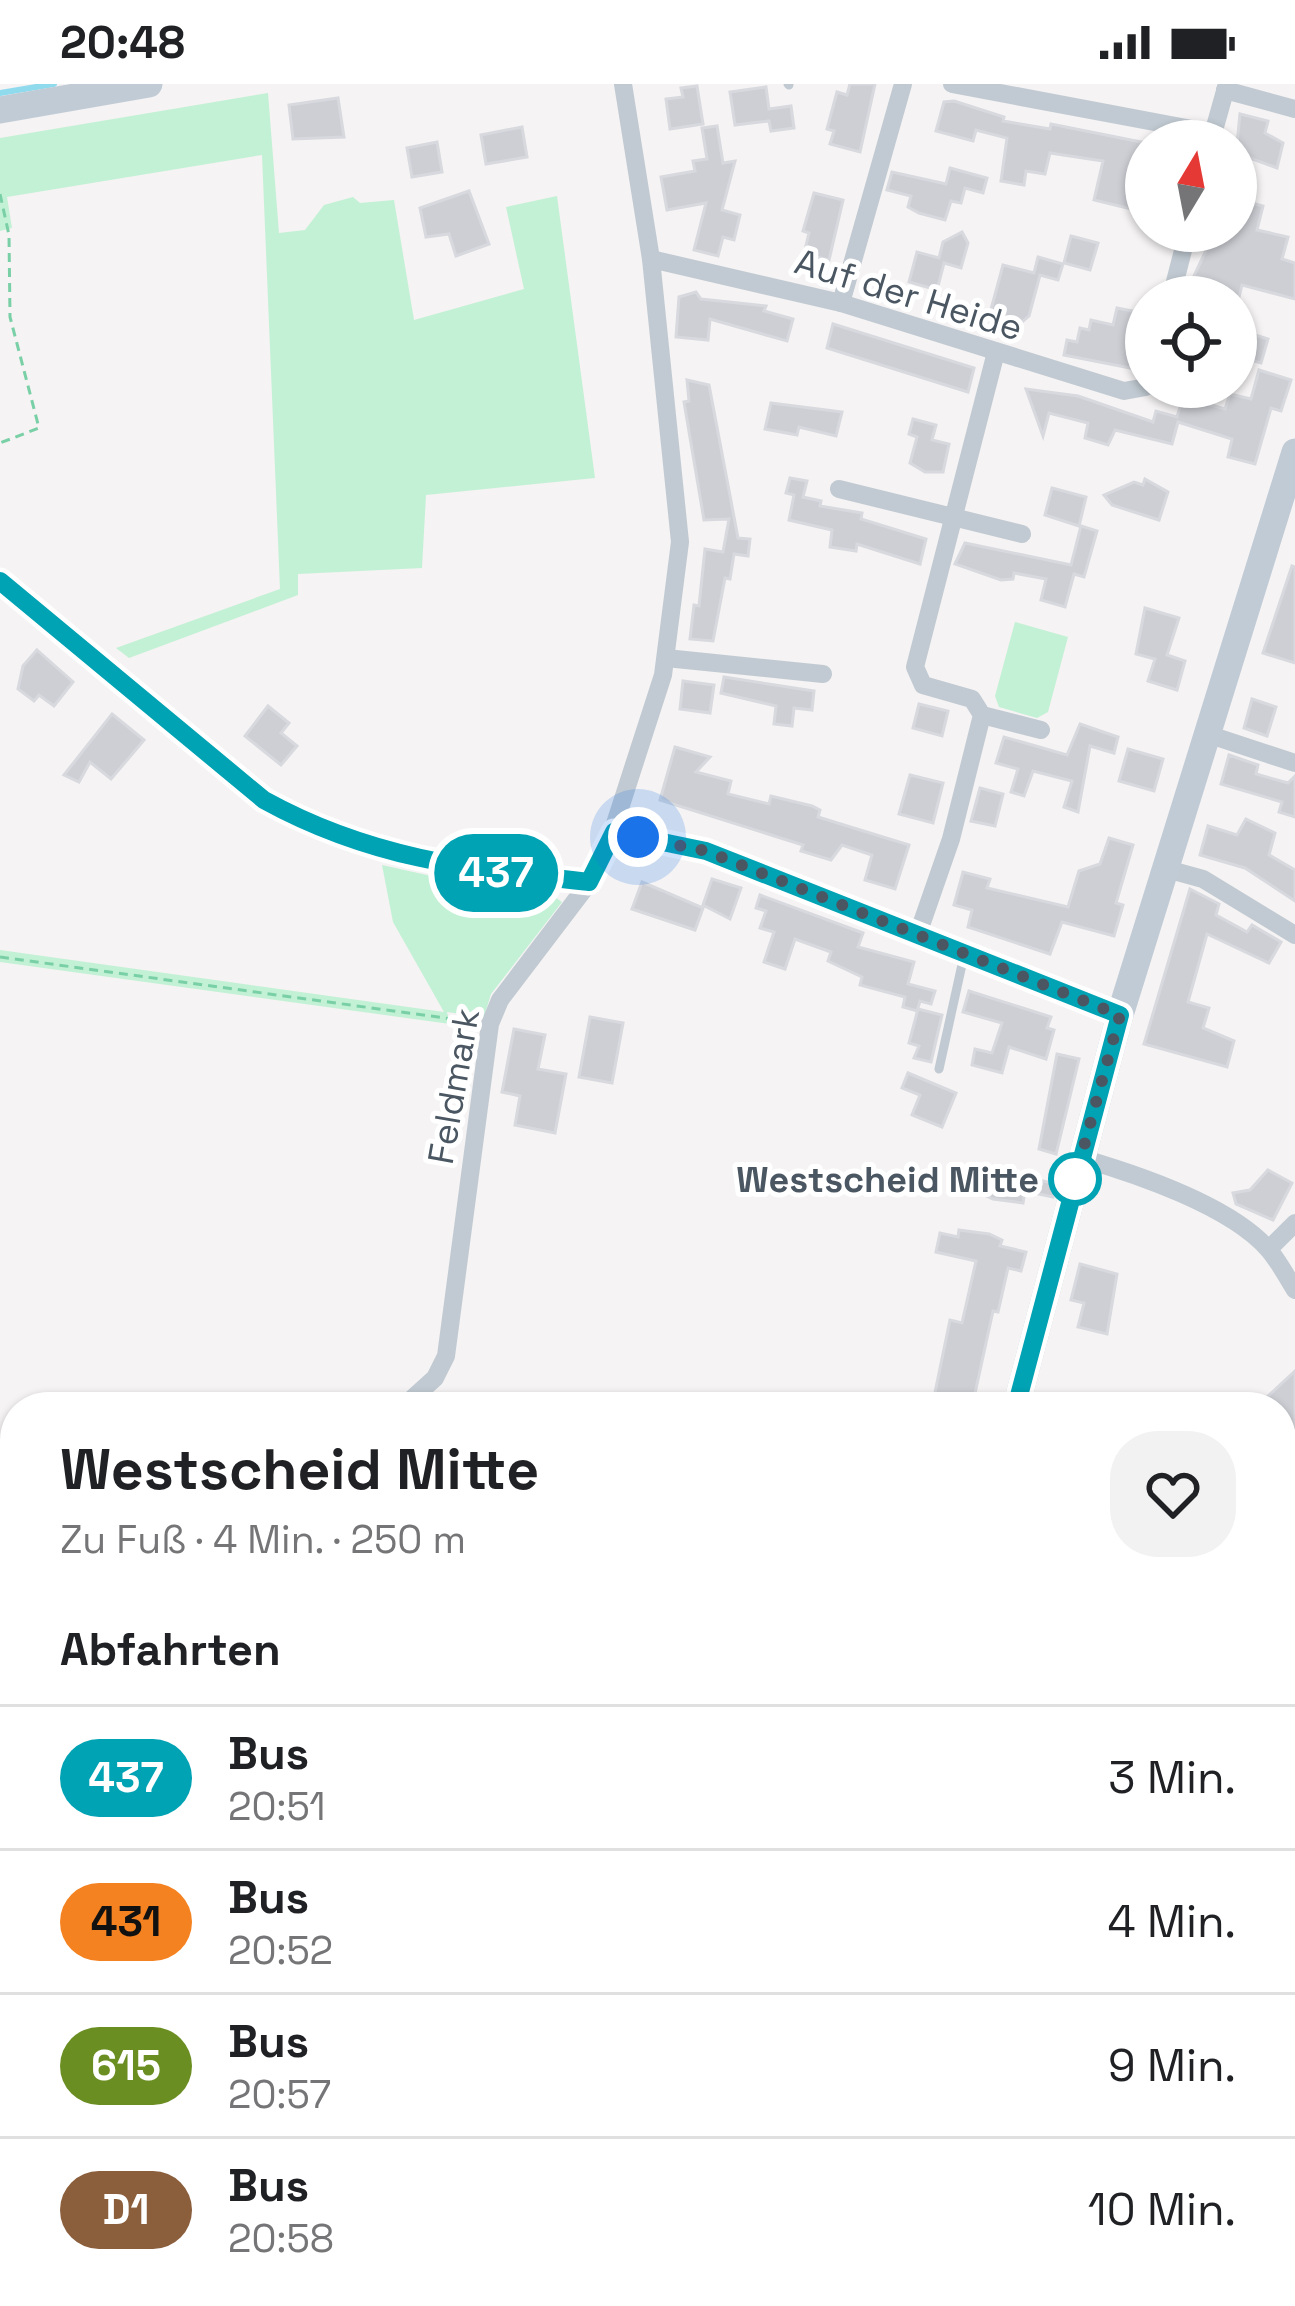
<!DOCTYPE html>
<html lang="de">
<meta charset="utf-8">
<style>
:root{--surface:#fff;--page:#f2f2f2;--text:#202124;--muted:#757577;--line:#e0e0e0}
body{margin:0;font-family:"Space Grotesk",sans-serif;background:var(--page);color:var(--text);height:100vh;display:flex;flex-direction:column;font-size:45px;white-space:nowrap}
*{box-sizing:border-box;margin:0}
p{font-size:39px;color:var(--muted)}
.icon{flex:none;width:66px;height:66px;fill:none;stroke:currentColor;stroke-width:2;stroke-linecap:round;stroke-linejoin:round}
.map{position:relative;flex:1;overflow:hidden}
.panel{position:absolute;left:0px;top:1308px;width:1296px;height:915px;display:flex;flex-direction:column;background:var(--surface);border-radius:48px 48px 0 0;box-shadow:0 3px 9px #0004}
.panel>*{flex:none}
.badge{padding:0 24px;border-radius:39px;font-size:42px;line-height:78px}
.needle{width:78px;rotate:10deg}
.buttons{position:absolute;left:1125px;top:36px;display:grid;gap:24px}
.buttons a{display:grid;place-items:center;width:132px;height:132px;border-radius:50%;background:var(--surface);box-shadow:0 3px 9px #0004;font-size:60px}
.you{position:absolute;width:60px;height:60px;margin:-30px;border:9px solid #fff;border-radius:50%;background:#1a73e8;box-shadow:0 0 0 18px #1a73e833}
.map>.badge{position:absolute;translate:-50% -50%;box-shadow:0 0 0 6px #fff}
h2{padding:0 60px;font-size:45px;line-height:108px}
.round{display:grid;place-items:center;flex:none;width:126px;height:126px;border-radius:48px;background:var(--page)}
.summary{display:flex;align-items:center;justify-content:space-between;height:204px;padding:0 60px}
h1{font-size:57px;font-weight:700;line-height:90px}
ul{padding:0;list-style:none}
li{display:flex;align-items:center;gap:36px;height:144px;padding:0 60px;border-top:3px solid var(--line)}
li div{flex:1}
li b{display:block;font-size:45px}
li em{font-style:normal}
li .badge{min-width:132px;font-weight:700;text-align:center}
.status{display:flex;justify-content:space-between;align-items:center;height:84px;padding:0 60px;background:var(--surface);direction:ltr}
.status svg{height:33px;fill:currentColor}
.map>svg:first-child{display:block}
.green{fill:#c3f1d5}
.lines{fill:none;stroke-linecap:round;stroke-linejoin:round}
.stream{stroke:#90daee;stroke-width:6}
.building{fill:#cdcfd5;stroke:#d7d9de;stroke-width:3}
.path{stroke:#7ad0a6;stroke-width:3;stroke-dasharray:9 6;stroke-linecap:butt}
.lane{stroke:#c1cad2;stroke-width:9}
.street{stroke:#c1cad2;stroke-width:18}
.secondary{stroke:#c1cbd6;stroke-width:27}
.line-casing{stroke:#fff;stroke-width:27}
.line{stroke:#00a3b4;stroke-width:18}
.walk{stroke:#4a5661;stroke-width:12;stroke-dasharray:0 21.6}
.stop-dot{fill:#fff;stroke:#00a3b4;stroke-width:6}
.labels{text-anchor:middle;stroke-width:10;stroke-linejoin:round;paint-order:stroke}
.street-label{font-size:36px;fill:#4a5661;stroke:#fff}
.stop-label{font-size:36px;font-weight:bold;fill:#4a5661;stroke:#fff;text-anchor:end}
</style>
<div class="status"><b>20:48</b><svg viewBox="0 0 49 12"><path d="M0 12V9h3v3zM5 12V6h3v6zM10 12V3h3v9zM15 12V0h3v12zM26 1h20v11H26zM47 4h2v5h-2z"/></svg></div>
<div class="map">
<svg width="1295" height="2222" viewBox="0 0 1295 2222">
<rect width="100%" height="100%" fill="#f5f3f3"/>
<g class="green">
<path d="M268,9L279,149L305,146L324,121L353,113L360,119L394,116L414,236L524,205L506,123L557,112L595,394L426,411L422,484L298,490V511L129,574L116,564L280,505L262,71L7,113L12,144L0,147V54Z"/>
<path d="M1015,538L1068,553L1048,628L1037,634L999,623L995,612Z"/>
<path d="M382,781L467,800L546,807L562,818L491,910L484,933L447,928L450,940L0,878V866L444,928L393,838Z"/>
<path d="M15,1439V1571H0V1441Z"/>
</g>
<g class="lines">
<g class="stream">
<path d="M0,9L54,0"/>
<path d="M770,2208L772,2222"/>
</g>
</g>
<g class="building">
<path d="M850,0H875L860,68L830,60L834,47L827,45L837,8L847,11Z"/>
<path d="M697,2L703,40L670,45L666,15L683,13L681,4Z"/>
<path d="M766,3L769,25L791,22L794,44L771,47L769,37L735,41L730,8Z"/>
<path d="M338,14L344,53L293,55L289,21Z"/>
<path d="M954,17L1004,33L1003,37L1050,45L1051,40L1146,59L1139,127L1094,116L1103,77L1050,69L1045,90L1026,87L1024,101L1001,97L1007,54L976,46L973,57L936,47L944,18Z"/>
<path d="M1240,30L1268,37L1265,49L1283,59L1277,84L1236,69Z"/>
<path d="M717,42L723,79L735,77L722,126L740,131L734,156L723,153L718,172L694,166L706,119L667,126L661,93L695,87L693,77L707,75L702,44Z"/>
<path d="M522,43L527,73L486,80L481,51Z"/>
<path d="M437,58L442,88L412,93L407,64Z"/>
<path d="M950,84L987,94L983,109L965,104L961,119L951,117L945,136L919,129L908,123L911,112L887,106L892,88L946,100Z"/>
<path d="M469,107L489,160L456,172L449,150L426,153L420,124Z"/>
<path d="M814,109L843,116L829,176L804,170L809,149L803,147Z"/>
<path d="M1241,116L1263,122L1257,146L1288,153L1282,175L1295,179V215L1242,201L1239,213L1187,207L1215,147H1236V119Z"/>
<path d="M962,148L968,159L961,184L944,179L937,206L909,198L917,168L939,174L943,158Z"/>
<path d="M1071,152L1098,159L1090,186L1064,179Z"/>
<path d="M1038,173L1063,180L1058,196L1040,191L1029,232L1022,238L994,234L990,229L1003,181L1034,189Z"/>
<path d="M696,208L701,215L766,222L764,227L793,235L787,257L710,235L708,256L676,253L679,213Z"/>
<path d="M1117,224L1142,229L1130,284L1064,271L1067,256L1077,258L1080,244L1089,246L1091,236L1113,241Z"/>
<path d="M833,240L974,284L968,308L827,264Z"/>
<path d="M1236,245L1268,255L1261,279L1236,272Z"/>
<path d="M1259,286L1291,296L1281,327L1271,324L1255,380L1228,373L1232,355L1178,338L1172,360L1115,346L1108,361L1085,354L1088,339L1049,329L1043,352L1026,305L1078,312L1153,338L1156,327L1177,333L1183,313L1225,325L1230,310L1251,315Z"/>
<path d="M687,296L709,301L738,454L750,455L748,472L734,470L730,495L725,494L713,557L690,555L694,521L699,522L705,465L723,468L729,435L704,436L684,318L689,317Z"/>
<path d="M771,319L842,328L836,352L799,343L797,351L765,345Z"/>
<path d="M913,335L936,341L932,356L949,360L943,388H925L910,379L917,353L909,350Z"/>
<path d="M790,394L807,397L803,413L821,417L820,422L862,429L861,435L926,455L920,480L857,460L856,467L830,463L832,446L789,436L794,411L786,409Z"/>
<path d="M1145,395L1168,408L1159,436L1112,421L1104,411L1134,398L1143,401Z"/>
<path d="M1052,404L1086,413L1079,442L1045,431Z"/>
<path d="M1081,442L1097,447L1084,493L1074,490L1065,523L1041,516L1046,495L1014,489L1013,495L1001,496L955,480L965,459L1071,481Z"/>
<path d="M1292,482L1295,483V579L1263,569Z"/>
<path d="M1145,524L1179,534L1167,571L1185,577L1177,606L1148,597L1155,575L1136,570Z"/>
<path d="M37,566L73,598L54,622L39,611L34,617L18,605L23,582Z"/>
<path d="M724,593L814,607L812,626L794,624L792,642L774,640L776,622L721,609Z"/>
<path d="M683,597L714,601L710,629L680,625Z"/>
<path d="M1252,615L1276,623L1267,652L1244,644Z"/>
<path d="M919,620L948,627L942,652L913,644Z"/>
<path d="M268,622L289,639L281,649L297,662L281,681L245,652Z"/>
<path d="M112,630L144,656L111,695L90,678L79,698L64,691Z"/>
<path d="M1080,640L1118,653L1114,669L1090,662L1078,728L1064,723L1072,697L1033,687L1024,712L1011,708L1018,685L996,679L1004,653L1067,671Z"/>
<path d="M675,663L710,673L696,688L731,697L728,710L769,720L771,712L812,722L820,726L818,733L909,761L895,805L865,796L872,771L842,761L831,776L801,767L803,761L660,716Z"/>
<path d="M1128,665L1163,675L1154,707L1119,697Z"/>
<path d="M1229,671L1258,681L1256,690L1288,699L1295,692V733L1279,728L1282,718L1221,700Z"/>
<path d="M910,691L943,699L933,739L899,730Z"/>
<path d="M980,704L1003,710L995,742L971,737Z"/>
<path d="M1246,735L1275,749L1269,771L1295,786V817L1245,784L1200,771L1208,742L1237,751Z"/>
<path d="M1109,754L1133,761L1116,819L1123,821L1114,852L1062,838L1050,870L968,843L972,826L954,821L963,788L990,795L987,804L1068,823L1079,787L1100,780Z"/>
<path d="M712,795L741,804L730,835L703,821Z"/>
<path d="M642,798L703,824L695,846L632,825Z"/>
<path d="M1190,805L1219,820L1216,831L1247,848L1252,841L1281,858L1269,879L1207,850L1188,918L1209,924L1203,944L1234,957L1227,983L1144,960Z"/>
<path d="M760,811L863,849L858,863L914,878L908,900L935,907L931,920L920,917L917,927L903,923L905,913L860,901L862,893L828,877L831,868L795,855L785,885L764,878L774,848L760,844L766,827L756,824Z"/>
<path d="M969,907L1051,933L1047,944L1054,946L1046,975L1009,963L1002,989L972,981L975,965L992,969L1002,939L963,928Z"/>
<path d="M918,925L942,931L931,978L914,974L919,962L909,959Z"/>
<path d="M590,933L623,939L612,999L579,993Z"/>
<path d="M514,945L545,951L538,985L566,990L555,1049L515,1041L520,1012L502,1008Z"/>
<path d="M1057,970L1079,975L1056,1070L1039,1065Z"/>
<path d="M908,989L956,1009L942,1043L912,1031L920,1011L902,1004Z"/>
<path d="M986,1084L1057,1100L1053,1113L1025,1107L1023,1119L993,1115L980,1109Z"/>
<path d="M1268,1086L1292,1099L1273,1136L1236,1120L1233,1109L1250,1106Z"/>
<path d="M959,1146L989,1150L1002,1156L1000,1162L1026,1168L1021,1187L1008,1184L998,1228L993,1227L972,1323H932L950,1236L962,1239L976,1177L936,1168L940,1149L958,1153Z"/>
<path d="M1080,1180L1117,1190L1107,1250L1078,1243L1084,1219L1071,1216Z"/>
<path d="M1295,1287V1363L1281,1378V1323L1266,1314Z"/>
<path d="M1281,2122L1295,2126V2158L1284,2192Z"/>
<path d="M350,2208H397L431,2220L348,2222Z"/>
<path d="M1124,2208H1194L1188,2222H1157Z"/>
</g>
<g class="lines">
<g class="path">
<path d="M0,110L9,151L10,233L39,344L0,359"/>
<path d="M0,873L474,938"/>
<path d="M0,1446L15,1445"/>
</g>
<g class="lane">
<path d="M788,0L789,1"/>
<path d="M939,985L965,867"/>
</g>
<g class="street">
<path d="M952,0L1213,49"/>
<path d="M1225,6L1295,25"/>
<path d="M1211,57L1227,0"/>
<path d="M651,175L841,219L1124,307L1146,303"/>
<path d="M1171,213L1188,147"/>
<path d="M841,219L903,0"/>
<path d="M839,405L1022,450"/>
<path d="M0,497L264,716C371,774 469,786 589,798"/>
<path d="M666,574L823,590"/>
<path d="M982,631L1041,646"/>
<path d="M1204,649L1295,679"/>
<path d="M614,748L706,767L1120,931"/>
<path d="M1163,784L1203,795L1295,851"/>
<path d="M919,847L951,755L982,631L972,615L923,601L915,583L995,272"/>
<path d="M1081,1074C1136,1090 1231,1122 1269,1166C1279,1178 1287,1193 1295,1206"/>
<path d="M1269,1165L1295,1139"/>
<path d="M403,1323L435,1294L446,1272L490,940L500,916L601,783L663,591L680,458L651,175L623,0"/>
<path d="M1281,1408L1295,1393"/>
<path d="M0,1725H15"/>
<path d="M1281,1734L1295,1729"/>
<path d="M1281,1888L1295,1889"/>
<path d="M0,2098L15,2101"/>
<path d="M289,2208L299,2222"/>
<path d="M694,2208L698,2222"/>
<path d="M1237,2208L1260,2222"/>
<path d="M225,2222L231,2208"/>
<path d="M454,2222L457,2208"/>
</g>
<g class="secondary">
<path d="M0,26L149,0"/>
<path d="M1016,1323L1120,931L1295,368"/>
<path d="M957,2208V2222"/>
</g>
</g>
<g class="lines">
<defs>
<path id="line" d="M0,497L264,716C371,775 469,785 589,798L614,748L706,767L1120,931L1016,1323"/>
</defs>
<use href="#line" class="line-casing"/>
<use href="#line" class="line"/>
<path class="walk" d="M638,753L706,767L1120,931L1075,1095"/>
</g>
<circle class="stop-dot" cx="1075" cy="1095" r="24"/>
<g class="labels">
<g class="street-label">
<text transform="translate(909 210) rotate(17)" y="13">Auf der Heide</text>
<text transform="translate(453 1002) rotate(-80)" y="13">Feldmark</text>
</g>
<g class="stop-label">
<text x="1039" y="1108">Westscheid Mitte</text>
</g>
</g>
</svg>
<div class="buttons">
<a><svg class="needle" viewBox="-14 -14 28 28"><path d="M0-13l5 13h-10z" fill="#e53935"/><path d="M0 13l5-13h-10z" fill="#757577"/></svg></a>
<a><svg class="icon" aria-label="locate" viewBox="0 0 24 24"><circle cx="12" cy="12" r="6"/><path d="M12 2v4M12 18v4M2 12h4M18 12h4"/></svg></a>
</div>
<div class="you" style="left:638px;top:753px"></div>
<b class="badge" style="left:496px;top:789px;background:#00a3b4;color:#fff">437</b>
<section class="panel">
<div class="summary"><div><h1>Westscheid Mitte</h1><p>Zu Fuß · 4 Min. · 250 m</p></div><a class="round"><svg class="icon" aria-label="heart" viewBox="0 0 24 24"><path d="M12 20l-8-8c-3-5 5-10 8-4 3-6 11-1 8 4z"/></svg></a></div>
<h2>Abfahrten</h2>
<ul>
<li><span class="badge" style="background:#00a3b4;color:#fff">437</span><div><b>Bus</b><p>20:51</p></div><em>3 Min.</em></li>
<li><span class="badge" style="background:#f58220;color:#111">431</span><div><b>Bus</b><p>20:52</p></div><em>4 Min.</em></li>
<li><span class="badge" style="background:#6b8e23;color:#fff">615</span><div><b>Bus</b><p>20:57</p></div><em>9 Min.</em></li>
<li><span class="badge" style="background:#8b5e3c;color:#fff">D1</span><div><b>Bus</b><p>20:58</p></div><em>10 Min.</em></li>
</ul>
</section>
</div>
